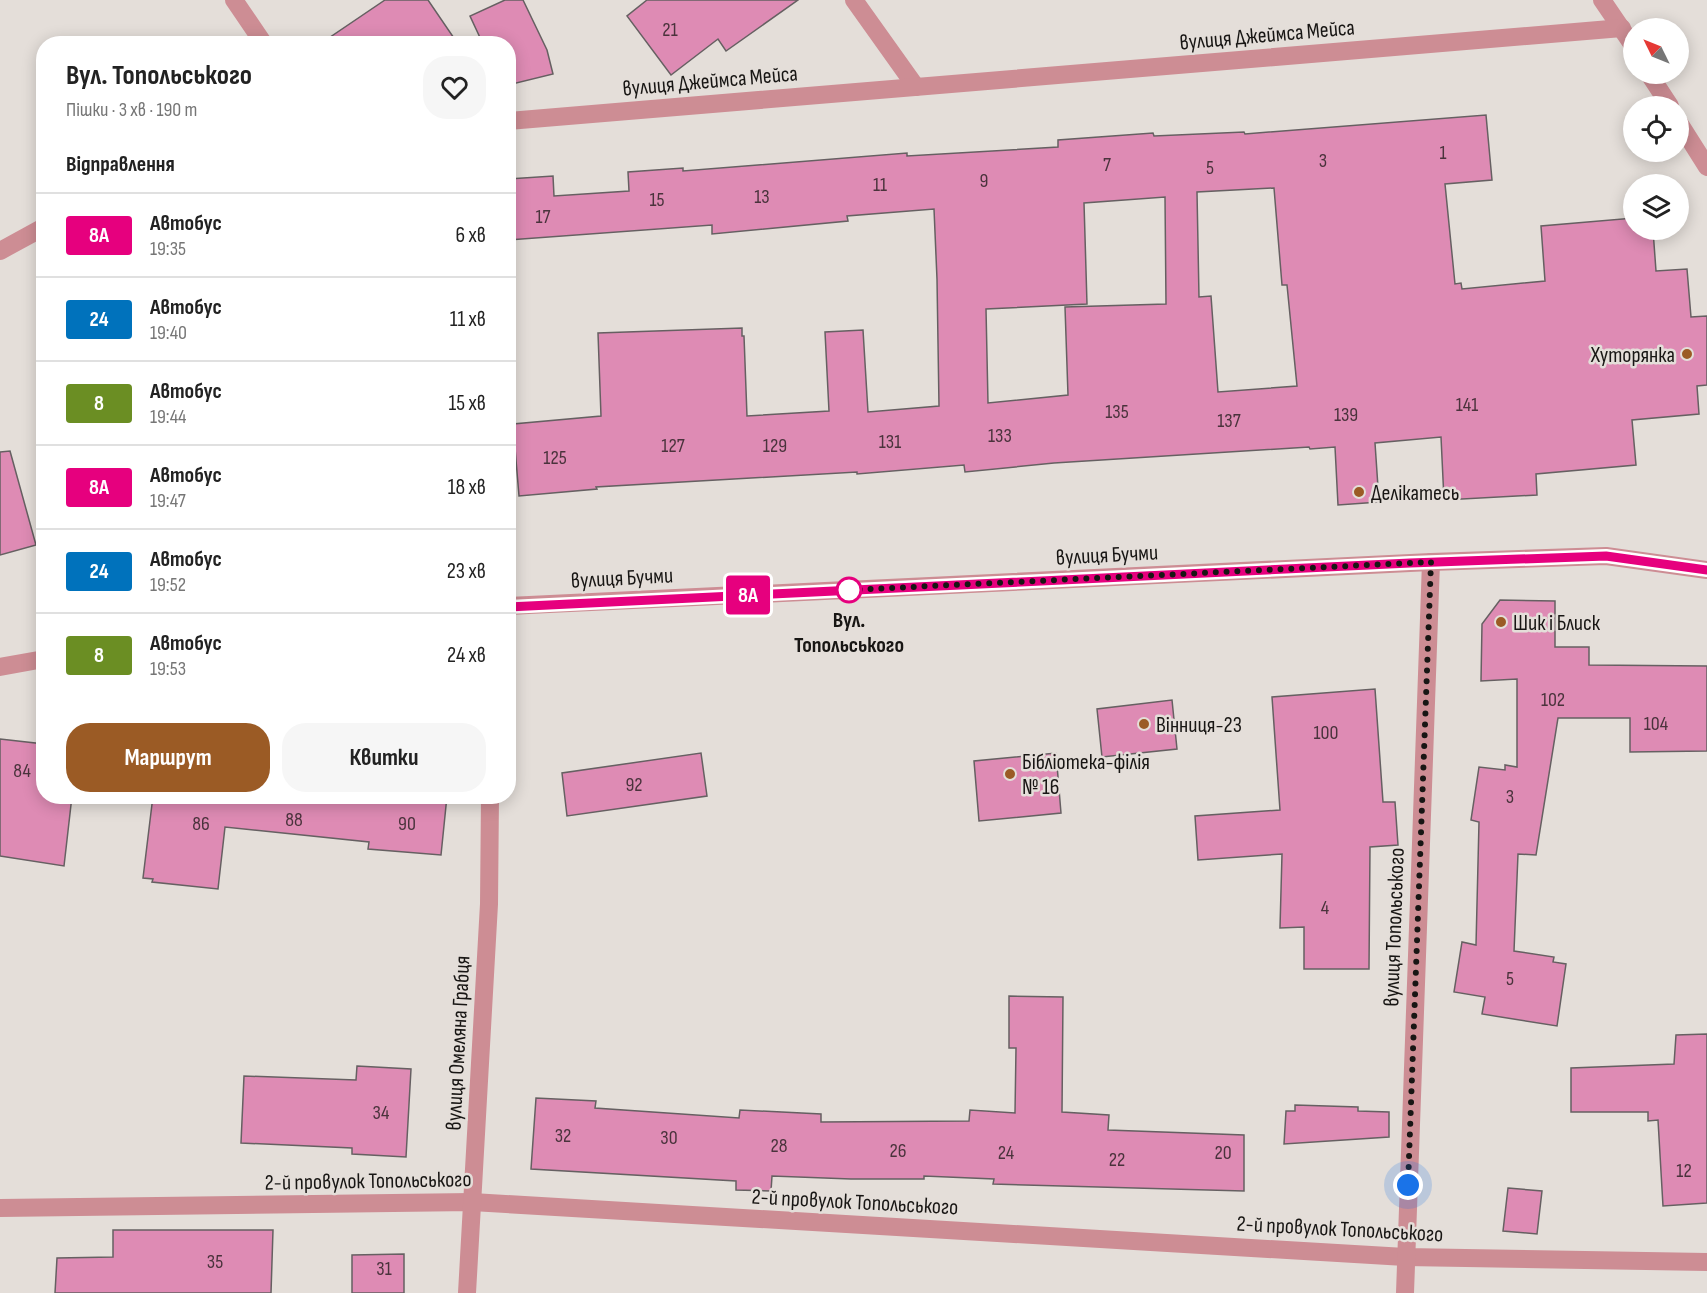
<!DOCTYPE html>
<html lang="uk">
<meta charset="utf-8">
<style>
:root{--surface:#fff;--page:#f6f6f6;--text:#222;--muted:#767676;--line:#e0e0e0;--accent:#9b5b25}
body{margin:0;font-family:"Sofia Sans Condensed",sans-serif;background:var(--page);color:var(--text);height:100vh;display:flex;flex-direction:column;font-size:22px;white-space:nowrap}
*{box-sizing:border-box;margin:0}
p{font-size:20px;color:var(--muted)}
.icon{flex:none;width:33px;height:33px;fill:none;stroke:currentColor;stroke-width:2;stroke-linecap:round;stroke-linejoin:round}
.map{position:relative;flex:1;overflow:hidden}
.sheet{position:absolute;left:36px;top:36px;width:480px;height:768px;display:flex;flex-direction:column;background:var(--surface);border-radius:24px;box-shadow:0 3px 15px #0003}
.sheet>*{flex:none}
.badge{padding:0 12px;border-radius:4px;font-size:21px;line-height:39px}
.needle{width:39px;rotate:313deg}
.fabs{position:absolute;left:1623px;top:18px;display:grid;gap:12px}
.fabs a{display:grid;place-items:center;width:66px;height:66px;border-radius:50%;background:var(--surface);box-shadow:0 3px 15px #0003;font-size:30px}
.you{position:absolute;width:30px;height:30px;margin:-15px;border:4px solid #fff;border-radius:50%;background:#1a73e8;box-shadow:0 0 0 9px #1a73e833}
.map>.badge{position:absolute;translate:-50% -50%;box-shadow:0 0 0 3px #fff}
h2{padding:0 30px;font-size:22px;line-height:54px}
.round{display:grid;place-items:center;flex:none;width:63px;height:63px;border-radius:24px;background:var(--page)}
.summary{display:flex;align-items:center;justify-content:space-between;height:102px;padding:0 30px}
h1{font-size:28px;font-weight:700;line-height:45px}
.button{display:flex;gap:12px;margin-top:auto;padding:12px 30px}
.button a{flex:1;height:69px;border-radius:24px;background:var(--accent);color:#fff;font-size:24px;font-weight:700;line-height:69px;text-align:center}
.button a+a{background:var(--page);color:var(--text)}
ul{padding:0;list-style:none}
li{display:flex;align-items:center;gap:18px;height:84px;padding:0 30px;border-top:2px solid var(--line)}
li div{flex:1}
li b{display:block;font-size:22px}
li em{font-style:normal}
li .badge{min-width:66px;font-weight:700;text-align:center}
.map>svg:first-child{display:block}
.building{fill:#de8bb4;stroke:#666062;stroke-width:1.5;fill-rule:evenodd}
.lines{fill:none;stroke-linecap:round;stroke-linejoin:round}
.minor{stroke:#cd8d94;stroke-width:18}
.tertiary{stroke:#cd8d94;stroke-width:18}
.line-casing{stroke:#fff;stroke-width:14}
.line{stroke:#e6007e;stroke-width:9}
.walk{stroke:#181614;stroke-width:6;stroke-dasharray:0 10.8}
.poi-dot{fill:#9b5b25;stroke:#e4ded9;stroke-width:2}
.stop-dot{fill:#fff;stroke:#e6007e;stroke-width:3}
.labels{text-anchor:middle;stroke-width:5;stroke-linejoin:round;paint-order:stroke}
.number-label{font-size:20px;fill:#4a333c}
.street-label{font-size:22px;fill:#181614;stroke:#e4ded9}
.poi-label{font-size:22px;fill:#181614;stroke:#e4ded9;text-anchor:start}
.stop-label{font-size:22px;font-weight:bold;fill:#181614;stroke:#e4ded9}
</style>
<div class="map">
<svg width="1707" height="1293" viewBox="0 0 1707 1293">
<rect width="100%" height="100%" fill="#e4ded9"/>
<g class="building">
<path d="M385,0H428L458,44H320Z"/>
<path d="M505,0H523L547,50L553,74L508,85V44H483L470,16Z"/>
<path d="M647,0H798L726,51L718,39L671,75L627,16Z"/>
<path d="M1486,115L1492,180L1445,184L1455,284L1461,283L1462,289L1545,281L1541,226L1634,218V230H1653L1656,271L1687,269L1691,317L1707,316V385L1697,386L1699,414L1632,420L1636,465L1536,474L1537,495L1444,500L1441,437L1375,443L1379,502L1338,505L1335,447L1310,449L1309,447L1054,463L965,472L964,465L857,474V472L596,487L597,489L519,496L513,424L601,416L598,333L742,328V336H744L747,416L829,411L825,332L863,330L868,412L939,406L937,279L934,209L847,216L848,221L712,234V225L508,240V179L553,176L554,196L629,191L628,172L683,168V171L907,153V156L1058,147V140L1153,133L1154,136L1244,132L1245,134ZM1274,188L1282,285H1287L1297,386L1218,392L1211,296L1199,297L1197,192ZM1165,197L1166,304L1065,307L1068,395L988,403L986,309L1087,304L1084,203Z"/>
<path d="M10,451L36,545L0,555V452Z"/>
<path d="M1500,600L1555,601V647H1589V665L1707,666V751L1630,752V718H1558L1536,855L1518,854L1514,951L1554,957L1553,962L1566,964L1557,1026L1482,1014L1485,997L1454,992L1462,942L1476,945L1479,822L1471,820L1479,767L1505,770V765L1517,767V679L1481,681L1482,624Z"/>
<path d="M1375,689L1383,802H1395L1398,845L1370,847L1369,969H1304V927L1280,928L1282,854L1198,860L1195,816L1280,810L1272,697Z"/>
<path d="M1172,700L1177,749L1102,757L1097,709Z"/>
<path d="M0,739L44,744V796H72L64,866L0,856Z"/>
<path d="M701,753L707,796L567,816L562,773Z"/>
<path d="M1056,753L1061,813L979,821L974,761Z"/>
<path d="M153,796H447L441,855L368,849L369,842L225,827L218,889L152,882L153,879L143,878Z"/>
<path d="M1009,996L1063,997L1062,1112L1109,1115L1108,1130L1244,1135V1191L993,1184L994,1179L924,1176V1179H851L772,1176L771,1191L736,1190V1181L531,1169L536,1098L596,1101L595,1108L739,1118L740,1110L821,1114V1122L969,1121L970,1110L1015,1113L1016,1048H1009Z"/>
<path d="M1707,1034V1203L1663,1206L1658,1120L1648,1121V1112H1571V1068L1674,1064L1676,1035Z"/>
<path d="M357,1066L411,1069L406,1157L352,1154V1148L241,1143L244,1076L356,1080Z"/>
<path d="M1295,1105L1358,1107V1111L1389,1112V1137L1284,1144L1286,1111H1295Z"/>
<path d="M1508,1188L1542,1191L1537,1234L1503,1231Z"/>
<path d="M113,1230H273L271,1293H55L57,1258L113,1257Z"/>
<path d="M404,1254V1293H352V1255Z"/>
</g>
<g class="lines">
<g class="minor">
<path d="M234,0L264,44"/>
<path d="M854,0L916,87"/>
<path d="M1602,0L1634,47"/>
<path d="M1649,74L1670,106"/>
<path d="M508,121L1622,28"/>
<path d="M1678,121L1707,167"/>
<path d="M0,251L44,227"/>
<path d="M0,1208L472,1202L1405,1257L1707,1262"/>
<path d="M467,1293L489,904L490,796"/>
<path d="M1405,1293L1431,562"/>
</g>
<g class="tertiary">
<path d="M508,606L1431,562L1606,556L1707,570"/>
<path d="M0,667L44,659"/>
</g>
</g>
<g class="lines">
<defs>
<path id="line" d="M508,607L1410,563L1606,556L1707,570"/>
</defs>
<use href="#line" class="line-casing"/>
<use href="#line" class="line"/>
<path class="walk" d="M849,590L1431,562L1408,1185"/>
</g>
<g class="poi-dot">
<circle cx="1687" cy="354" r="6"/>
<circle cx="1359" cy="492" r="6"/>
<circle cx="1501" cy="622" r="6"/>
<circle cx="1144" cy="724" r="6"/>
<circle cx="1010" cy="774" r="6"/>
</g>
<circle class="stop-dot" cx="849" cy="590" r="12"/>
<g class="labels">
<g class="number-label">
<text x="670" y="36">21</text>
<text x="1443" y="159">1</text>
<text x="1323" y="167">3</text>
<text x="1107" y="171">7</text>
<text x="1210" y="174">5</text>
<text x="984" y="187">9</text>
<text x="880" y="191">11</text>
<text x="762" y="203">13</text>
<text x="657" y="206">15</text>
<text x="543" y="223">17</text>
<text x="1467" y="411">141</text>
<text x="1117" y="418">135</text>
<text x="1346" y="421">139</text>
<text x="1229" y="427">137</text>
<text x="1000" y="442">133</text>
<text x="890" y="448">131</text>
<text x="673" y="452">127</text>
<text x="775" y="452">129</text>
<text x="555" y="464">125</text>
<text x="1553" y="706">102</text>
<text x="1656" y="730">104</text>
<text x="1326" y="739">100</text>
<text x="22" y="777">84</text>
<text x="634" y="791">92</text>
<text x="1510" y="803">3</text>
<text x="294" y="826">88</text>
<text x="201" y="830">86</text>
<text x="407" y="830">90</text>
<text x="1325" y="914">4</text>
<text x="1510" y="985">5</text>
<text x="381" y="1119">34</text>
<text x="563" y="1142">32</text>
<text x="669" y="1144">30</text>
<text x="779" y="1152">28</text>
<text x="898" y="1157">26</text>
<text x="1006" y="1159">24</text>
<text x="1223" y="1159">20</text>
<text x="1117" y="1166">22</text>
<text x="1684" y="1177">12</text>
<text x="215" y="1268">35</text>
<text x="384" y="1275">31</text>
</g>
<g class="street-label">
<text transform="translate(1267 34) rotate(-5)" y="8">вулиця Джеймса Мейса</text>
<text transform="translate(710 80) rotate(-5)" y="8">вулиця Джеймса Мейса</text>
<text transform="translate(1107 554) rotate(-3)" y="8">вулиця Бучми</text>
<text transform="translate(622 577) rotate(-3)" y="8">вулиця Бучми</text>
<text transform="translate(1393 927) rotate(-88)" y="8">вулиця Топольського</text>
<text transform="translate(457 1043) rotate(-87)" y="8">вулиця Омеляна Грабця</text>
<text transform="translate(368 1180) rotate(-1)" y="8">2-й провулок Топольського</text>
<text transform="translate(855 1201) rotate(3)" y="8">2-й провулок Топольського</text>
<text transform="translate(1340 1228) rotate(3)" y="8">2-й провулок Топольського</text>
</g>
<g class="poi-label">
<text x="1675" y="362" text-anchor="end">Хуторянка</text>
<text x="1371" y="500">Делікатесь</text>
<text x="1513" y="630">Шик і Блиск</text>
<text x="1156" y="732">Вінниця-23</text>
<text x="1022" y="769">Бібліотека-філія<tspan x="1022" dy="25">№ 16</tspan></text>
</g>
<g class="stop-label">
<text x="849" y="627">Вул.<tspan x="849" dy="25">Топольського</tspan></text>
</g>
</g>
</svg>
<div class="fabs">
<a><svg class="needle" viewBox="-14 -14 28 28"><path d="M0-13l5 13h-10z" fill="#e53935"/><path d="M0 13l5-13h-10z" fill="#767676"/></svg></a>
<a><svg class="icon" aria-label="locate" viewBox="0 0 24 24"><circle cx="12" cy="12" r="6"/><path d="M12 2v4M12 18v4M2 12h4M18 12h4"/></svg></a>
<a><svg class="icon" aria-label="layers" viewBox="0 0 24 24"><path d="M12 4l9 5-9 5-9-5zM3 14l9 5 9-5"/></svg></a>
</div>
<div class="you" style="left:1408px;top:1185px"></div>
<b class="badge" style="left:748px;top:595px;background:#e6007e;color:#fff">8А</b>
<section class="sheet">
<div class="summary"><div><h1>Вул. Топольського</h1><p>Пішки · 3 хв · 190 m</p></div><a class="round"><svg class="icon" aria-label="heart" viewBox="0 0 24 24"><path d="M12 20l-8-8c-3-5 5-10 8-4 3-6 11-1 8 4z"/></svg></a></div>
<h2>Відправлення</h2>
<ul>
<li><span class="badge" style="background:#e6007e;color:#fff">8А</span><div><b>Автобус</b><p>19:35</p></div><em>6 хв</em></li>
<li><span class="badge" style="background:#0072bc;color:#fff">24</span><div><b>Автобус</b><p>19:40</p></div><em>11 хв</em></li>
<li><span class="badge" style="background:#6b8e23;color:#fff">8</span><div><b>Автобус</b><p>19:44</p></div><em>15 хв</em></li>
<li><span class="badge" style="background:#e6007e;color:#fff">8А</span><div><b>Автобус</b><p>19:47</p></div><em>18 хв</em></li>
<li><span class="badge" style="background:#0072bc;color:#fff">24</span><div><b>Автобус</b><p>19:52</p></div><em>23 хв</em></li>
<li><span class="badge" style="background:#6b8e23;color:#fff">8</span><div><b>Автобус</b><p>19:53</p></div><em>24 хв</em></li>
</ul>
<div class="button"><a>Маршрут</a><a>Квитки</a></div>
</section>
</div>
